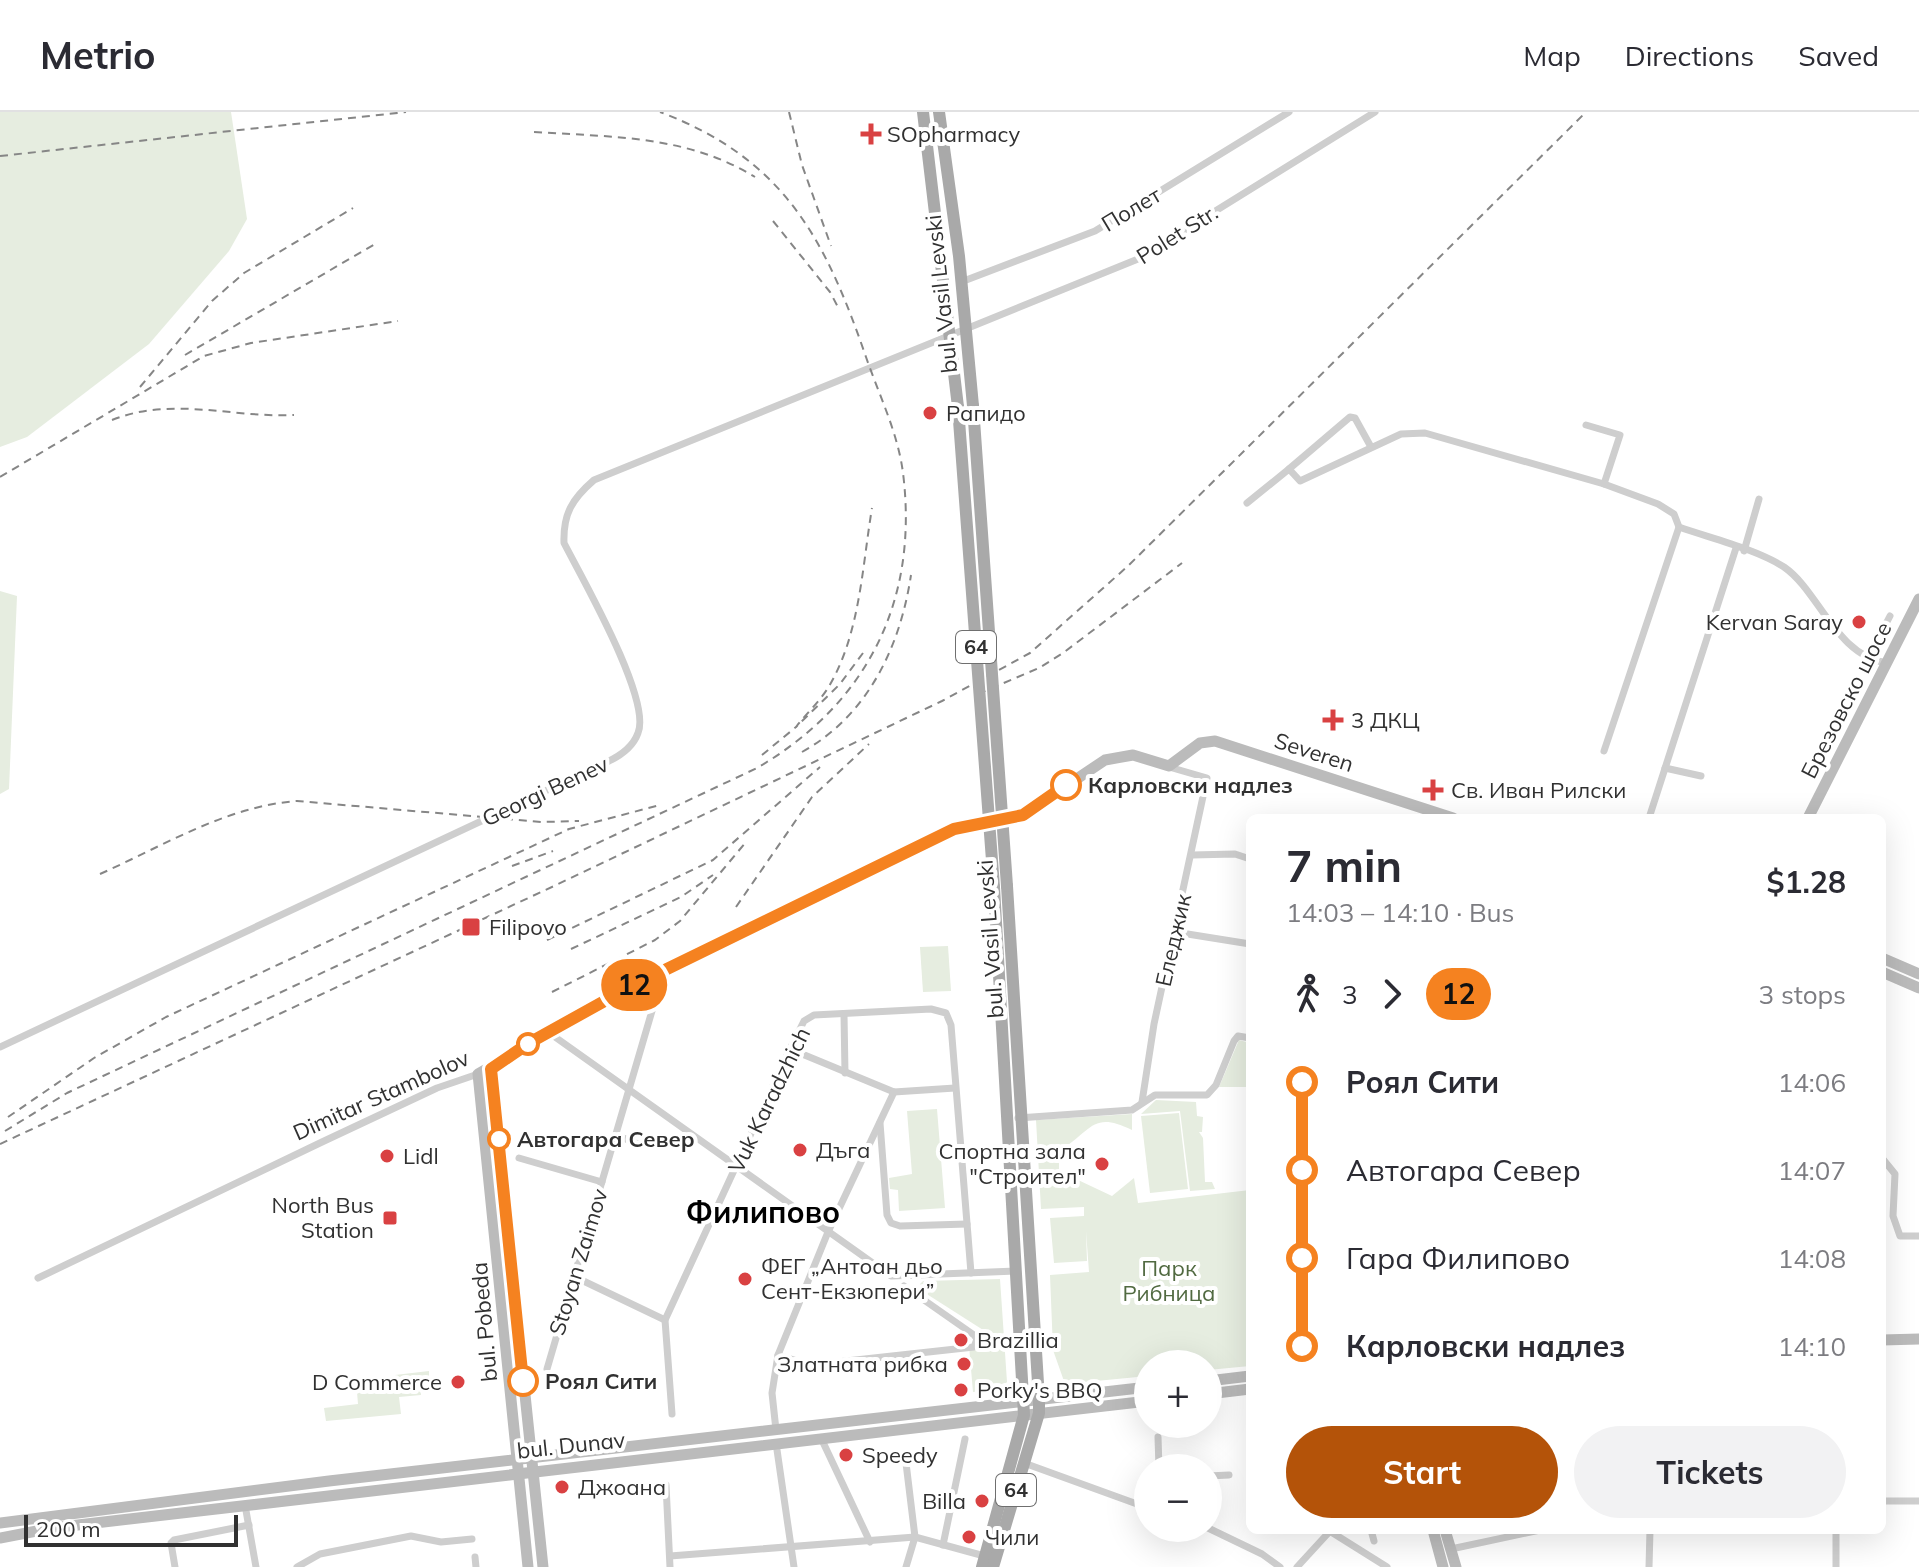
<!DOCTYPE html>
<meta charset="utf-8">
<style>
:root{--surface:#fff;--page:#f2f2f3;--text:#2b2b33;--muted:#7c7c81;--line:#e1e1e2;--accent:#b45309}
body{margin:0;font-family:Mulish,sans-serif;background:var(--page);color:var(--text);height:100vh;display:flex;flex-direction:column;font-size:30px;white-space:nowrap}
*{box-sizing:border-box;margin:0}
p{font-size:26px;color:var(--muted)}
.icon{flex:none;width:44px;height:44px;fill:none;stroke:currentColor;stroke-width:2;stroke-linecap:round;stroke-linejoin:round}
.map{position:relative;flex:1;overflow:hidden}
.sheet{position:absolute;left:1246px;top:702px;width:640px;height:720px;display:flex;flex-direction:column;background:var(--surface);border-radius:12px;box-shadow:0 8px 32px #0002}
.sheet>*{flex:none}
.badge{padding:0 16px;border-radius:26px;font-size:28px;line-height:52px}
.tools{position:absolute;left:1134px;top:1238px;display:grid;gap:16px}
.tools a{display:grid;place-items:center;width:88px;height:88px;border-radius:50%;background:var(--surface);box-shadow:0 8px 32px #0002;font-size:40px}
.scale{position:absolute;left:24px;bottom:20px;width:214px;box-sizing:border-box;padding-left:8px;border:4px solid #313131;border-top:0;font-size:22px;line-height:28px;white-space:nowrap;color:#313131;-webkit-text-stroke:6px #fff;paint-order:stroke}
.map>.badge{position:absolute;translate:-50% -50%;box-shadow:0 0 0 4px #fff}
.legs{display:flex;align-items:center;gap:12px;height:88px;padding:0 40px;font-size:26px}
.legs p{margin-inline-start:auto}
.headline{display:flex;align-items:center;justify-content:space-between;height:136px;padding:0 40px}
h1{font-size:44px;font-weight:700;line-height:60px}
.primary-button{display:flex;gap:16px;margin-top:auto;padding:16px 40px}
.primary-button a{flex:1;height:92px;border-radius:48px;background:var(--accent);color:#fff;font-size:32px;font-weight:700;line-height:92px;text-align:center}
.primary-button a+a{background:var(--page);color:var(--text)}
ul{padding:0 40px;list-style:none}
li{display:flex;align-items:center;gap:28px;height:88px;font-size:30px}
li i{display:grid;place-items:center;width:12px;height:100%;margin:0 10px;background:currentColor}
li i::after{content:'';width:20px;height:20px;margin:-10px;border:6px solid;border-radius:50%;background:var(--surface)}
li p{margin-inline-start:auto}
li:first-child i{background:linear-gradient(#0000 50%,currentColor 0)}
li:last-child i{background:linear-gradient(currentColor 50%,#0000 0)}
header{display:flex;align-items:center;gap:48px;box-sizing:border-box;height:112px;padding:0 40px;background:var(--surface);border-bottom:2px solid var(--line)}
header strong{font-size:38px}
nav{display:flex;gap:44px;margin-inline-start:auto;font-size:28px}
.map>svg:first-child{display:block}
.green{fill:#e6ede0}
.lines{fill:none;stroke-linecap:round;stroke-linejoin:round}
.street{stroke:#cecece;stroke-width:7}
.secondary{stroke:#bbb;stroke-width:11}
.primary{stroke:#a9a9a9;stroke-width:12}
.rail{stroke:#868686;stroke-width:2;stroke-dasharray:8 6;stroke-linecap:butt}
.primary-bridge{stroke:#a9a9a9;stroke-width:12}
.line-1-casing{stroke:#fff;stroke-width:18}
.line-1{stroke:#f58220;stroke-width:12}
.poi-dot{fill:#d94142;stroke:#fff;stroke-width:3}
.stop-1-dot{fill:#fff;stroke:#f58220;stroke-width:4}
.labels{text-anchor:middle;stroke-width:8;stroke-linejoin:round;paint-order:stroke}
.shield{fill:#fff;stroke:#6f6f6f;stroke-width:2}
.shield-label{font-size:20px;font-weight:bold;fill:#313131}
.poi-label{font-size:22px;fill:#313131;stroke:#fff;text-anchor:start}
.street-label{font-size:22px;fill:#313131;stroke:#fff}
.stop-label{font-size:22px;font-weight:bold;fill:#313131;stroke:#fff;text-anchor:start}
.park-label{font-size:22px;fill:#516a41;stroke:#fff}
.district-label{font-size:30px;font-weight:bold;fill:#000;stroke:#fff}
</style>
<header>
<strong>Metrio</strong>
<nav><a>Map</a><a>Directions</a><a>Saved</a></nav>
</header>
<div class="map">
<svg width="1919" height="1455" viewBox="0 0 1919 1455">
<rect width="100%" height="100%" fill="#fff"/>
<g class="green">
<path d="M0,0H231L247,107L229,139L149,232L27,325L0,335Z"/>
<path d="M0,479L17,484L9,677L0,682Z"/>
<path d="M948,834L951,879L923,880L920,835Z"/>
<path d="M1239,928L1250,931V975H1219Z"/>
<path d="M1156,988L1196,990L1197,1004L1203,1005L1202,1020H1199L1203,1026L1205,1070H1212L1215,1077L1190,1079L1180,999L1141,1002Z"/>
<path d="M937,997L945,1096L899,1099L898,1078L890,1077L889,1066L912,1062L907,999Z"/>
<path d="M1179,1001L1188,1077L1150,1081L1141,1004Z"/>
<path d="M1132,1002V1018C1092,998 1092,1019 1059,1039V1059L1112,1084L1134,1066L1138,1091L1250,1078V1254L1208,1258V1252H1148V1264L1065,1272L1053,1238L1050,1163L1089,1160L1086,1119L1087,1149L1054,1151L1050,1106L1084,1104V1095L1041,1097L1036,1008Z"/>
<path d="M1000,1167L1007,1270L1000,1277L973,1280L969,1234L988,1236L991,1223L922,1179L920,1172L923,1169Z"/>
<path d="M429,1259V1268L420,1272L421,1283L399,1285L401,1302L326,1309L324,1296L358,1292L357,1280L396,1276L395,1263Z"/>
</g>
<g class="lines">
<g class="street">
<path d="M961,170L1095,119L1289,0"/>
<path d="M1586,313L1620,323L1604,372"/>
<path d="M1289,357L1350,305L1355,306L1371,335"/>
<path d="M1247,391L1289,357L1300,369L1401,322L1425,321L1604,372L1658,392L1674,402L1679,415C1710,426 1756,437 1784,455C1819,479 1836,544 1887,551"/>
<path d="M1744,439L1759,387"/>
<path d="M1868,546L1890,504"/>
<path d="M1604,639L1679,415"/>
<path d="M1665,656L1701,664"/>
<path d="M1649,706L1736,436"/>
<path d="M1192,743L1235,742L1250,747"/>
<path d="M1175,820L1250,832"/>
<path d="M844,902L845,961"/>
<path d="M548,920L891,1164L1016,1159"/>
<path d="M0,935L607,650C620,644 633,635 638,621C652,588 582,466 564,431C563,402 572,387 594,368L1138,147L1375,0"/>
<path d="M790,937L894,980L955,976"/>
<path d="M1142,990L1154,912L1207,666L1169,655"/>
<path d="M1018,1006L1132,998L1155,983H1207L1216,973L1234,929L1238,924L1250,926"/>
<path d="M880,1011L887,1103L891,1111L900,1114L967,1112"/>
<path d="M616,1023L638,1032"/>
<path d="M519,1046L602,1070"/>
<path d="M1882,1046L1895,1062L1893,1104L1900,1124H1919"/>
<path d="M573,1164L665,1208"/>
<path d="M38,1166L322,1030L437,976L478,962"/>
<path d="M778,1243L810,1253L974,1235L977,1227L974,1223L904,1174"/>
<path d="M547,1257L664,858"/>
<path d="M672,1302L665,1208L790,937L804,909L814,903L931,897L946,901L951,913L971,1161"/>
<path d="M776,1318L772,1281L778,1243L828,1120L894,980"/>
<path d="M1158,1325L1159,1356"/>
<path d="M821,1326L870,1430"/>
<path d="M776,1331L794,1455"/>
<path d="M906,1351L915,1425L906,1455"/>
<path d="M1024,1351L1148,1396"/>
<path d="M1208,1364L1229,1363"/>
<path d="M666,1373L670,1455"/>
<path d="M1882,1389H1919"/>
<path d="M245,1393L256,1455"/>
<path d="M1208,1416L1262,1442L1280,1455"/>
<path d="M1328,1418L1387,1455"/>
<path d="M1371,1418L1374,1429"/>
<path d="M943,1433L965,1327"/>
<path d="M1451,1437L1540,1418"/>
<path d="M670,1444L915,1425L988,1445"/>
<path d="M475,1445L476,1455"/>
<path d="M175,1455L171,1431L174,1428L249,1413"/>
<path d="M297,1455L320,1442L411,1424L441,1430L472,1427"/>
<path d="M1297,1455L1331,1418"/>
<path d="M1649,1455L1650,1418"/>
<path d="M1836,1455V1418"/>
</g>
<g class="secondary">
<path d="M1808,706L1919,487"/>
<path d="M1882,846L1919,862"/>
<path d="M1882,860L1919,876"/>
<path d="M491,957L543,1455"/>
<path d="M1882,1228L1919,1227"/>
<path d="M1208,1269L1250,1264"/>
<path d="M1208,1282L1250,1277"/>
<path d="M0,1411L329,1369L1148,1275"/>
<path d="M1433,1418L1443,1455"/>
<path d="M1445,1418L1456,1455"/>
<path d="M0,1426L52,1416L1148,1289"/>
<path d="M528,1455L478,962L628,876L954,717L1023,703L1105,648L1133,643L1169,654L1200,631L1215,629L1453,706"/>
</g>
<g class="primary">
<path d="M923,0L958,295"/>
<path d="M939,0L959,144L973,294"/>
<path d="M982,1455L1024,1303L994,775"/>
<path d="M993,1455L1039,1301V1287L1007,774"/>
</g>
<g class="rail">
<path d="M789,0L802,53L831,134"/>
<path d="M534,20C611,25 687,23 755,65"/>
<path d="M0,44L406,0"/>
<path d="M773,109L830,180L839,197"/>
<path d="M185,243L375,132"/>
<path d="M140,275L212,189L244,161L353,96"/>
<path d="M112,308C172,284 232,306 294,303"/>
<path d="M0,365L204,244L251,231L398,209"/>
<path d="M863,541L840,572L796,615C806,602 819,590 828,576C860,523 862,456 872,396"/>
<path d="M978,582L1039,556L1063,541L1182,451"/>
<path d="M802,640C867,604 900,536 911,463"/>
<path d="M762,643L796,615"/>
<path d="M512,754L553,739"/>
<path d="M100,762C163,734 227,694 297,689L542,710L579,709"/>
<path d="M736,795L812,685L869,632"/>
<path d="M547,828L713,748L820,655"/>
<path d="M571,837L681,785L713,763"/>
<path d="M552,880L655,828L680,809L746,730"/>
<path d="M8,1005L94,946L166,905L569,717L660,693"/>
<path d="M5,1019L67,981L757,656C867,592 919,489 903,361C898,321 879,283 866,245C825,126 784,47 660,0"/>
<path d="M0,1032L554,774L942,589L1030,541L1128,454L1586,0"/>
</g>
<g class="primary-bridge">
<path d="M973,294L1007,774"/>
<path d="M958,295L994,775"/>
</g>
</g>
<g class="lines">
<defs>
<path id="line-1" d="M523,1269L491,957L529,931L628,876L954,717L1023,703L1066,673"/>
</defs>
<use href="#line-1" class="line-1-casing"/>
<use href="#line-1" class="line-1"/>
</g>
<g class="poi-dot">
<path d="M867 10h8v8h8v8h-8v8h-8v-8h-8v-8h8z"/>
<circle cx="930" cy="301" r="8"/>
<circle cx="1859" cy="510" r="8"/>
<path d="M1329 596h8v8h8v8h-8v8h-8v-8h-8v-8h8z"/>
<path d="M1429 666h8v8h8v8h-8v8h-8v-8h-8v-8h8z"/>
<rect x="461" y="805" width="20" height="20" rx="4"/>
<circle cx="800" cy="1038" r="8"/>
<circle cx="387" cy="1044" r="8"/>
<circle cx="1102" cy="1052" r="8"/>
<rect x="382" y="1098" width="16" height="16" rx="4"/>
<circle cx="745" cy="1167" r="8"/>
<circle cx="961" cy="1228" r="8"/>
<circle cx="964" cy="1252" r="8"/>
<circle cx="458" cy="1270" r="8"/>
<circle cx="961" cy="1278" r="8"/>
<circle cx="846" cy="1343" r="8"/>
<circle cx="562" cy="1375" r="8"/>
<circle cx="982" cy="1389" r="8"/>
<circle cx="969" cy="1425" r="8"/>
</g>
<g class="stop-1-dot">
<circle cx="1066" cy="673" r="14"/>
<circle cx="528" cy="932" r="10"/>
<circle cx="499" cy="1027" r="10"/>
<circle cx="523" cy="1269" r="14"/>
</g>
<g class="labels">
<g class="shield">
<rect x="956" y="519" width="40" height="32" rx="6"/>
<rect x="996" y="1362" width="40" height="32" rx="6"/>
</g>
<g class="shield-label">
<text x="976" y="542">64</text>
<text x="1016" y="1385">64</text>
</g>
<g class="poi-label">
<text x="887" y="30">SOpharmacy</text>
<text x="946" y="309">Рапидо</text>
<text x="1843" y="518" text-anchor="end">Kervan Saray</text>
<text x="1351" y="616">3 ДКЦ</text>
<text x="1451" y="686">Св. Иван Рилски</text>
<text x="489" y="823">Filipovo</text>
<text x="816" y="1046">Дъга</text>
<text x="1086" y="1047" text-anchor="end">Спортна зала<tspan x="1086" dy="25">"Строител"</tspan></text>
<text x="403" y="1052">Lidl</text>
<text x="374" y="1101" text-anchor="end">North Bus<tspan x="374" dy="25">Station</tspan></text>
<text x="761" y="1162">ФЕГ „Антоан дьо<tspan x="761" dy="25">Сент-Екзюпери”</tspan></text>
<text x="977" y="1236">Brazillia</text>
<text x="948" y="1260" text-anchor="end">Златната рибка</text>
<text x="442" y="1278" text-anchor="end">D Commerce</text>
<text x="977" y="1286">Porky's BBQ</text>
<text x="862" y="1351">Speedy</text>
<text x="578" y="1383">Джоана</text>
<text x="966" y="1397" text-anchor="end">Billa</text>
<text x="985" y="1433">Чили</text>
</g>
<g class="street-label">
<text transform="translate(1131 97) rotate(-31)" y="8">Полет</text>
<text transform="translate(1177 122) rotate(-32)" y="8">Polet Str.</text>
<text transform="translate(941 182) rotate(-96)" y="8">bul. Vasil Levski</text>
<text transform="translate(1846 588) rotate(-63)" y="8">Брезовско шосе</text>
<text transform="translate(1314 640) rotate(18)" y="8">Severen</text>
<text transform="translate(545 679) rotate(-25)" y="8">Georgi Benev</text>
<text transform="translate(990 827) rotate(-94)" y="8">bul. Vasil Levski</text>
<text transform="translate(1173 828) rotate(-77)" y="8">Еледжик</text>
<text transform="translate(381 983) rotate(-24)" y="8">Dimitar Stambolov</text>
<text transform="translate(769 988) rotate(-64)" y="8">Vuk Karadzhich</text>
<text transform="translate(578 1150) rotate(-73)" y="8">Stoyan Zaimov</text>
<text transform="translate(484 1210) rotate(-95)" y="8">bul. Pobeda</text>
<text transform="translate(571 1333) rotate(-6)" y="8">bul. Dunav</text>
</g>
<g class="stop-label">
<text x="1088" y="681">Карловски надлез</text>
<text x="517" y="1035">Автогара Север</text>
<text x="545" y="1277">Роял Сити</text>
</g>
<g class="park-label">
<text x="1169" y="1164">Парк<tspan x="1169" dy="25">Рибница</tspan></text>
</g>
<g class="district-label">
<text x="763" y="1111">Филипово</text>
</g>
</g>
</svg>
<div class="tools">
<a>+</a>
<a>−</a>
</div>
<div class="scale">200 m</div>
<b class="badge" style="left:634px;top:873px;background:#f58220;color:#111">12</b>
<section class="sheet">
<div class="headline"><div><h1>7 min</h1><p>14:03 – 14:10 · Bus</p></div><b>$1.28</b></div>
<div class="legs"><svg class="icon" aria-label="walk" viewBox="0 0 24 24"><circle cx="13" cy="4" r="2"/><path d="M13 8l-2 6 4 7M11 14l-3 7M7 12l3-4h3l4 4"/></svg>3<svg class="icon" aria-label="forward" viewBox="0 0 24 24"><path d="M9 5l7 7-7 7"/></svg><b class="badge" style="background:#f58220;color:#111">12</b><p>3 stops</p></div>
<ul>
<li><i style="color:#f58220"></i><b>Роял Сити</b><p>14:06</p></li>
<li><i style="color:#f58220"></i><span>Автогара Север</span><p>14:07</p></li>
<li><i style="color:#f58220"></i><span>Гара Филипово</span><p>14:08</p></li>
<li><i style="color:#f58220"></i><b>Карловски надлез</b><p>14:10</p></li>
</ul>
<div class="primary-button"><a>Start</a><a>Tickets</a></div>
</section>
</div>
